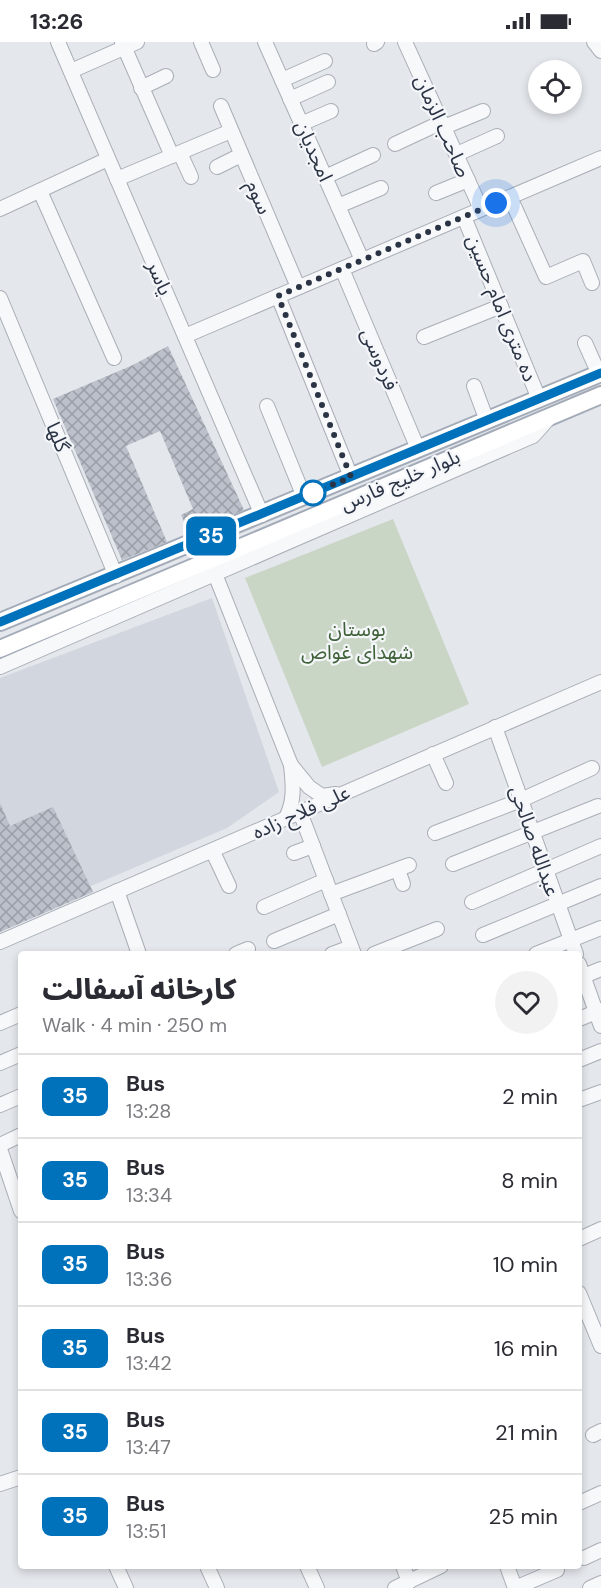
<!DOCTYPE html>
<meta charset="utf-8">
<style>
:root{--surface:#fff;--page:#f2f2f3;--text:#2b2b33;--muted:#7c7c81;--line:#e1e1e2}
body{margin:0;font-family:"DM Sans","Noto Sans Arabic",sans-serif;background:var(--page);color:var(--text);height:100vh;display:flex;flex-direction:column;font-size:22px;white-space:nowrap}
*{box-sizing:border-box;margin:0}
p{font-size:20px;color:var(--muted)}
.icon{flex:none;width:33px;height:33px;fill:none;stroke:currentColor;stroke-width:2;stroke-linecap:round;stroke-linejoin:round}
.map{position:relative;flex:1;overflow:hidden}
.details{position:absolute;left:18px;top:909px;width:564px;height:618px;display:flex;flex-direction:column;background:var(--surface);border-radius:6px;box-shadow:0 3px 9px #0003}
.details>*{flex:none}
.badge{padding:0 12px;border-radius:9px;font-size:21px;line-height:39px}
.buttons{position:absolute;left:528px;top:18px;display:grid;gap:12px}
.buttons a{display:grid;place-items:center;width:54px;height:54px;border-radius:50%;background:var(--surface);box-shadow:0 3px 9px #0003;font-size:30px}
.you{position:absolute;width:30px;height:30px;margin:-15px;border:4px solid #fff;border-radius:50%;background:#1a73e8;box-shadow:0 0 0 9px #1a73e833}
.map>.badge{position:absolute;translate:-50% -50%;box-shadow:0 0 0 3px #fff}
.round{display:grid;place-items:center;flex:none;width:63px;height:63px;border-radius:32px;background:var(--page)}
.head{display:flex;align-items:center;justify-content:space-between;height:102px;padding:0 24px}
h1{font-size:28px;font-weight:800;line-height:45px}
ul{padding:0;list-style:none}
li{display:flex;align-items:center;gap:18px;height:84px;padding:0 24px;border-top:2px solid var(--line)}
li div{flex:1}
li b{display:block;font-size:22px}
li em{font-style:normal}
li .badge{min-width:66px;font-weight:700;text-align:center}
.status{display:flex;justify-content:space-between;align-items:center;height:42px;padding:0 30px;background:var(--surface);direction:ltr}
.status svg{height:16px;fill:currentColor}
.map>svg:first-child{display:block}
.built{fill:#d2d6de}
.park{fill:#c9d6c5}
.building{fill:url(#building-cross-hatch)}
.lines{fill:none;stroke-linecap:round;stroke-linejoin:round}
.minor-casing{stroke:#a9aeb7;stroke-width:16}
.major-casing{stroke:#a3abb8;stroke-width:20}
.minor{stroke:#f7f8fa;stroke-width:14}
.major{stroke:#fff;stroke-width:16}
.line-casing{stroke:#fff;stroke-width:14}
.line{stroke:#0072bc;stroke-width:9}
.walk{stroke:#2b3445;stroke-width:6;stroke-dasharray:0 10.8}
.stop-dot{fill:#fff;stroke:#0072bc;stroke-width:3}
.labels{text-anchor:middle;stroke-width:4.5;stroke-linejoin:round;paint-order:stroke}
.street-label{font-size:20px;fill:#2b3445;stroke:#f4f6f9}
.park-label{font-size:20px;fill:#3f6138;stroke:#f4f6f9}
</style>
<div class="status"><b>13:26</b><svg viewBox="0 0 49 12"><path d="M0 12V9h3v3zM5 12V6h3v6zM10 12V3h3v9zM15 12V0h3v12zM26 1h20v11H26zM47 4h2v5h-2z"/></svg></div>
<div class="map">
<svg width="601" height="1546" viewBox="0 0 601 1546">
<defs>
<pattern id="building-cross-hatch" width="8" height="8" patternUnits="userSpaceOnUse" patternTransform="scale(1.5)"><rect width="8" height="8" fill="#bbc0ca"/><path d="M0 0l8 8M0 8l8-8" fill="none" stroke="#989da6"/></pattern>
</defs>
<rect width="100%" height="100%" fill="#e4e7ec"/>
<path class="built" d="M212,556L279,750L227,786L0,883V636Z"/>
<path class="park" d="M393,477L469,662L322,725L245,536Z"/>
<g class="building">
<path d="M168,304L244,468L189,490L181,473L193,467L160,389L126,404L167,500L122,518L53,357L133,323Z"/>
<path d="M0,761L10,784L53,765L93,850L0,890Z"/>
</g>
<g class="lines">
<defs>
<g id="minor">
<path d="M58,0L262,473"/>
<path d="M122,0L172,114"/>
<path d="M201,0L213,28"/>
<path d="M265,0L362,218"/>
<path d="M405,0L481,167"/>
<path d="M594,0L601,9"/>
<path d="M374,2L377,0"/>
<path d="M71,29L137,0"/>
<path d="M282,38L325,19"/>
<path d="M141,46L166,34"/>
<path d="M290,57L328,40"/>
<path d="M221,64L298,245"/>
<path d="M301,82L331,69"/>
<path d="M444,85L483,69"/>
<path d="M395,102L442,80"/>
<path d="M180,111L191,135"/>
<path d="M457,112L497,94"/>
<path d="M217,125L241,113"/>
<path d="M325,135L373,113"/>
<path d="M117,137L231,89"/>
<path d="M40,149L114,316"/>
<path d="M436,151L468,138"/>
<path d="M510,155L546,235L583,219L592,241"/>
<path d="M338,164L381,146"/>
<path d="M0,167L108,117"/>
<path d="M464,175L539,357"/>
<path d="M342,227L418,407"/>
<path d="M278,254L351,435"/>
<path d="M0,256L116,534"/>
<path d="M185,294L601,116"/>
<path d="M424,295L501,264"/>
<path d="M585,301L599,332"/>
<path d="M474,344L487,379"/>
<path d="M267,364L304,455"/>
<path d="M215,532L291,723C293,743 295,758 286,776"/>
<path d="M0,625L533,394L550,375"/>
<path d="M495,685L576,912"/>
<path d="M433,712L446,741"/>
<path d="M291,723L309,745L322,754L336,752"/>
<path d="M300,770L354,912"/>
<path d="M435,791L521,758L592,726"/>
<path d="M213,810L229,844"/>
<path d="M294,811L313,804"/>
<path d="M453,822L598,764"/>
<path d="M398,828L403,842"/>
<path d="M117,849L139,912"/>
<path d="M331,852L409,823"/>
<path d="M472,860L601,804"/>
<path d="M264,865L326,838"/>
<path d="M483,893L601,844"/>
<path d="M274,899L339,872"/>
<path d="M0,900L601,640"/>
<path d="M236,912L248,907"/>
<path d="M332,912L351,905"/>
<path d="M374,912L437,887"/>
<path d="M536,912L601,886"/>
<path d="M579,922L601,984"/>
<path d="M579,936L601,927"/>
<path d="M579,977L601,968"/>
<path d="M0,981L21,972"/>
<path d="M579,1018L601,1009"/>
<path d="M0,1021L21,1012"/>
<path d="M579,1058L601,1050"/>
<path d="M0,1063L21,1054"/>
<path d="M0,1103L21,1093"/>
<path d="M0,1107L21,1169"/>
<path d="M579,1197L601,1187"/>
<path d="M579,1251L601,1304"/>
<path d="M593,1393L601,1389"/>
<path d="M0,1442L21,1435"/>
<path d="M579,1461L601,1451"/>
<path d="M584,1516L601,1508"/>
<path d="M116,1524L126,1546"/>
<path d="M207,1524L217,1546"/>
<path d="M307,1524L317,1546"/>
<path d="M403,1524L409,1540"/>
<path d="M507,1524L515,1546"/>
<path d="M395,1546L441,1524"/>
<path d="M515,1546L557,1528"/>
<path d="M590,1546L601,1541"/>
</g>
<g id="major">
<path d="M0,580L601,331"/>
<path d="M0,607L601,353"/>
</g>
</defs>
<use href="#minor" class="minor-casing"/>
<use href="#major" class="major-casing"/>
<use href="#minor" class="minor"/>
<use href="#major" class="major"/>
</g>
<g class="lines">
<defs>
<path id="line" d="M0,580L601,331"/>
</defs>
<use href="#line" class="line-casing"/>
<use href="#line" class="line"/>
<path class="walk" d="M313,451L351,435L278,254L496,161"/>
</g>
<circle class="stop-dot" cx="313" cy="451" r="12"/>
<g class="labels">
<g class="street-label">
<text transform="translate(443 84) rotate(66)" y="7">صاحب الزمان</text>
<text transform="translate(314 109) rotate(66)" y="7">امجدیان</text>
<text transform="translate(259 155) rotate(66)" y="7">سوم</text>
<text transform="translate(160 236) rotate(67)" y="7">یاسر</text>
<text transform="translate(502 266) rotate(68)" y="7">ده متری امام حسین</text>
<text transform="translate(380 317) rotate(67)" y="7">فردوسی</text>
<text transform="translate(58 395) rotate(67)" y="7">گلها</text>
<text transform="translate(400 438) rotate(-23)" y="7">بلوار خلیج فارس</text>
<text transform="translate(301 770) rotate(-24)" y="7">علی فلاح زاده</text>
<text transform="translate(535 799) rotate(71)" y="7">عبدالله صالحی</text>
</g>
<g class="park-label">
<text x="357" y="594">بوستان<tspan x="357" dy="23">شهدای غواص</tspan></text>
</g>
</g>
</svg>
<div class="buttons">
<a><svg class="icon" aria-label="locate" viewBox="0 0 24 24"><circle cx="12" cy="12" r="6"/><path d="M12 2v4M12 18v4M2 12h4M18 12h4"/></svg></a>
</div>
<div class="you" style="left:496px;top:161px"></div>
<b class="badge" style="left:211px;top:494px;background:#0072bc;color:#fff">35</b>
<section class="details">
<div class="head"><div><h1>کارخانه آسفالت</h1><p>Walk · 4 min · 250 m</p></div><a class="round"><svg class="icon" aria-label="heart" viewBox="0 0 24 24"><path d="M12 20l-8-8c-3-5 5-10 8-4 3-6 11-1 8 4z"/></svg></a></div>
<ul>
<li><span class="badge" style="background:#0072bc;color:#fff">35</span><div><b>Bus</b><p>13:28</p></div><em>2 min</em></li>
<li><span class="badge" style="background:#0072bc;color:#fff">35</span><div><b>Bus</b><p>13:34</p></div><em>8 min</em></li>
<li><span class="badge" style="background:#0072bc;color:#fff">35</span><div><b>Bus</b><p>13:36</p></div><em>10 min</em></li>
<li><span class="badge" style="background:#0072bc;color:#fff">35</span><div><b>Bus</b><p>13:42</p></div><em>16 min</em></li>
<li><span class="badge" style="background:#0072bc;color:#fff">35</span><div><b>Bus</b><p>13:47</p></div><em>21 min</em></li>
<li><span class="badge" style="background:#0072bc;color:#fff">35</span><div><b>Bus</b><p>13:51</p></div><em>25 min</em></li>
</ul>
</section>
</div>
